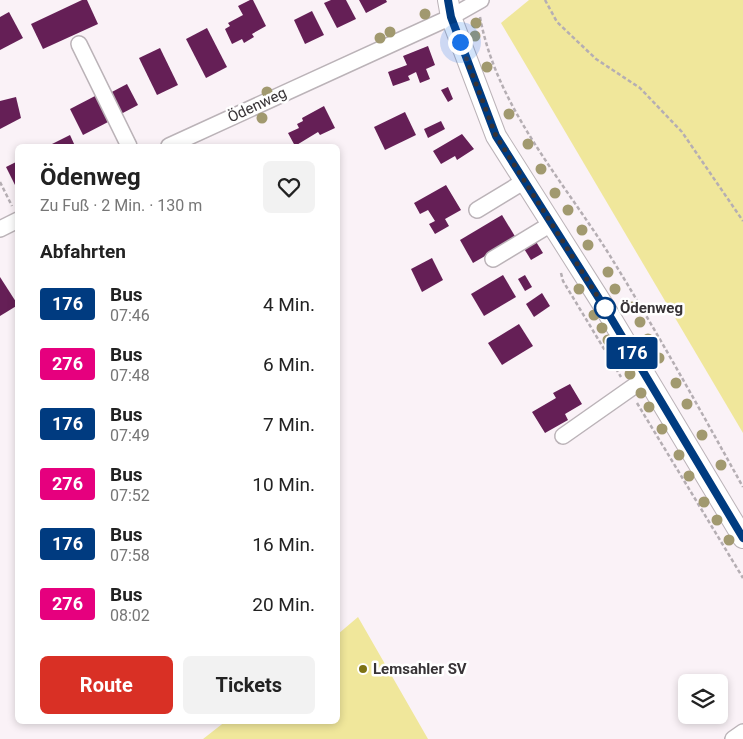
<!DOCTYPE html>
<html lang="de">
<meta charset="utf-8">
<style>
:root{--surface:#fff;--page:#f2f2f2;--text:#222;--muted:#767676;--accent:#d93025}
body{margin:0;font-family:Roboto,sans-serif;background:var(--page);color:var(--text);height:100vh;display:flex;flex-direction:column;font-size:19px;white-space:nowrap}
*{box-sizing:border-box;margin:0}
p{font-size:16px;color:var(--muted)}
.icon{flex:none;width:28px;height:28px;fill:none;stroke:currentColor;stroke-width:2;stroke-linecap:round;stroke-linejoin:round}
.map{position:relative;flex:1;overflow:hidden}
.details{position:absolute;left:15px;top:144px;width:325px;height:580px;display:flex;flex-direction:column;background:var(--surface);border-radius:8px;box-shadow:0 2px 8px #0003}
.details>*{flex:none}
.badge{padding:0 10px;border-radius:4px;font-size:18px;line-height:32px}
.tools{position:absolute;left:678px;top:674px;display:grid;gap:10px}
.tools a{display:grid;place-items:center;width:50px;height:50px;border-radius:8px;background:var(--surface);box-shadow:0 2px 8px #0003;font-size:25px}
.you{position:absolute;width:25px;height:25px;margin:-12px;border:4px solid #fff;border-radius:50%;background:#1a73e8;box-shadow:0 0 0 8px #1a73e833}
.map>.badge{position:absolute;translate:-50% -50%;box-shadow:0 0 0 2px #fff}
h2{padding:0 25px;font-size:19px;line-height:45px}
.round{display:grid;place-items:center;flex:none;width:52px;height:52px;border-radius:8px;background:var(--page)}
.summary{display:flex;align-items:center;justify-content:space-between;height:85px;padding:0 25px}
h1{font-size:24px;font-weight:700;line-height:38px}
.button{display:flex;gap:10px;margin-top:auto;padding:10px 25px}
.button a{flex:1;height:58px;border-radius:8px;background:var(--accent);color:#fff;font-size:20px;font-weight:700;line-height:58px;text-align:center}
.button a+a{background:var(--page);color:var(--text)}
ul{padding:0;list-style:none}
li{display:flex;align-items:center;gap:15px;height:60px;padding:0 25px}
li div{flex:1}
li b{display:block;font-size:19px}
li em{font-style:normal}
li .badge{min-width:55px;font-weight:700;text-align:center}
.map>svg:first-child{display:block}
.green{fill:#f0e79b}
.building{fill:#651f56}
.lines{fill:none;stroke-linecap:round;stroke-linejoin:round}
.minor-casing{stroke:#bbb3b8;stroke-width:18}
.major-casing{stroke:#bbb3b8;stroke-width:22}
.path{stroke:#b5aeb3;stroke-width:2.5;stroke-dasharray:4 2.5;stroke-linecap:butt}
.minor{stroke:#fff;stroke-width:15}
.major{stroke:#fff;stroke-width:20}
.tree{fill:#a1996f}
.line-casing{stroke:#fff;stroke-width:11}
.line{stroke:#003b80;stroke-width:8}
.walk{stroke:#373336;stroke-width:5;stroke-dasharray:0 9}
.stop-dot{fill:#fff;stroke:#003b80;stroke-width:2.5}
.poi-dot{fill:#7d7214;stroke:#fff;stroke-width:2}
.labels{text-anchor:middle;stroke-width:5;stroke-linejoin:round;paint-order:stroke}
.street-label{font-size:15px;fill:#373336;stroke:#fff}
.stop-label{font-size:15px;font-weight:bold;fill:#373336;stroke:#fff;text-anchor:start}
.poi-label{font-size:15px;font-weight:bold;fill:#373336;stroke:#fff;text-anchor:start}
</style>
<div class="map">
<svg width="743" height="739" viewBox="0 0 743 739">
<rect width="100%" height="100%" fill="#faf2f7"/>
<g class="green">
<path d="M529,0H743V433L501,23Z"/>
<path d="M358,617L428,739H203L226,721H338V634Z"/>
</g>
<g class="building">
<path d="M82,0H87L98,24L43,49L31,24Z"/>
<path d="M250,0H253L266,26L252,34L254,37L244,43L242,39L232,44L225,29L230,26L228,23L243,15L238,6Z"/>
<path d="M331,0H346L356,19L337,28L324,3Z"/>
<path d="M359,0H386L387,2L366,13Z"/>
<path d="M312,11L324,35L305,44L294,20Z"/>
<path d="M9,12L23,38L0,50V17Z"/>
<path d="M207,28L227,67L206,78L186,39Z"/>
<path d="M428,46L435,65L426,69L430,79L420,83L416,72L408,76L410,80L393,86L388,72L407,65L403,56Z"/>
<path d="M160,48L178,85L157,95L139,58Z"/>
<path d="M127,84L138,105L119,115L108,94Z"/>
<path d="M448,87L453,99L448,102L441,90Z"/>
<path d="M97,95L110,121L83,135L70,109Z"/>
<path d="M16,97L21,118L0,129V101Z"/>
<path d="M324,106L335,128L320,135L318,132L295,146L288,133L299,128L297,124L303,121L302,118Z"/>
<path d="M405,112L416,135L385,150L374,127Z"/>
<path d="M441,121L445,129L428,138L424,129Z"/>
<path d="M462,134L474,149L457,160L455,156L441,164L433,151Z"/>
<path d="M70,135L75,146H48Z"/>
<path d="M18,161V186L16,187L6,167Z"/>
<path d="M446,185L461,210L445,219L449,226L435,234L429,224L435,221L428,210L420,214L414,203Z"/>
<path d="M502,215L516,238L473,263L460,240Z"/>
<path d="M535,240L543,253L531,260L523,247Z"/>
<path d="M432,258L443,280L422,292L411,269Z"/>
<path d="M503,275L516,297L484,316L471,294Z"/>
<path d="M525,275L532,287L525,291L518,279Z"/>
<path d="M0,277L18,305L0,316Z"/>
<path d="M542,293L550,306L534,317L526,304Z"/>
<path d="M519,324L533,346L502,365L488,343Z"/>
<path d="M570,384L582,404L565,414L568,420L545,433L532,412L556,398L553,393Z"/>
</g>
<g class="lines">
<defs>
<g id="minor">
<path d="M79,44L129,146"/>
<path d="M169,146L451,17L481,0"/>
<path d="M477,210L523,182"/>
<path d="M0,229L18,220"/>
<path d="M493,259L551,224"/>
<path d="M563,436L647,377"/>
<path d="M733,739L743,732"/>
</g>
<path id="major" d="M448,0L451,17L496,136L605,308L743,538"/>
</defs>
<use href="#minor" class="minor-casing"/>
<use href="#major" class="major-casing"/>
<g class="path">
<path d="M545,0L557,22L596,59L640,88L682,132L743,221"/>
<path d="M480,17C496,105 560,177 607,251C655,328 699,408 743,487"/>
<path d="M0,182L12,206"/>
<path d="M561,273L563,281L621,377"/>
<path d="M637,403L743,578"/>
</g>
<use href="#minor" class="minor"/>
<use href="#major" class="major"/>
</g>
<g class="tree">
<circle cx="425" cy="14" r="5.5"/>
<circle cx="476" cy="23" r="5.5"/>
<circle cx="390" cy="32" r="5.5"/>
<circle cx="475" cy="36" r="5.5"/>
<circle cx="380" cy="38" r="5.5"/>
<circle cx="487" cy="67" r="5.5"/>
<circle cx="267" cy="92" r="5.5"/>
<circle cx="509" cy="114" r="5.5"/>
<circle cx="262" cy="118" r="5.5"/>
<circle cx="528" cy="144" r="5.5"/>
<circle cx="541" cy="169" r="5.5"/>
<circle cx="555" cy="193" r="5.5"/>
<circle cx="568" cy="210" r="5.5"/>
<circle cx="582" cy="230" r="5.5"/>
<circle cx="588" cy="245" r="5.5"/>
<circle cx="608" cy="272" r="5.5"/>
<circle cx="579" cy="289" r="5.5"/>
<circle cx="615" cy="289" r="5.5"/>
<circle cx="632" cy="307" r="5.5"/>
<circle cx="594" cy="315" r="5.5"/>
<circle cx="640" cy="322" r="5.5"/>
<circle cx="602" cy="328" r="5.5"/>
<circle cx="648" cy="339" r="5.5"/>
<circle cx="608" cy="340" r="5.5"/>
<circle cx="659" cy="358" r="5.5"/>
<circle cx="630" cy="374" r="5.5"/>
<circle cx="676" cy="383" r="5.5"/>
<circle cx="641" cy="393" r="5.5"/>
<circle cx="687" cy="404" r="5.5"/>
<circle cx="649" cy="407" r="5.5"/>
<circle cx="662" cy="429" r="5.5"/>
<circle cx="702" cy="435" r="5.5"/>
<circle cx="679" cy="455" r="5.5"/>
<circle cx="721" cy="465" r="5.5"/>
<circle cx="689" cy="476" r="5.5"/>
<circle cx="704" cy="502" r="5.5"/>
<circle cx="717" cy="520" r="5.5"/>
<circle cx="729" cy="540" r="5.5"/>
</g>
<g class="lines">
<defs>
<path id="line" d="M448,0L451,17L496,136L605,308L743,538"/>
</defs>
<use href="#line" class="line-casing"/>
<use href="#line" class="line"/>
<path class="walk" d="M460,42L496,136L605,308"/>
</g>
<circle class="stop-dot" cx="605" cy="308" r="10"/>
<circle class="poi-dot" cx="363" cy="669" r="5"/>
<g class="labels">
<g class="street-label">
<text transform="translate(257 105) rotate(-25)" y="5">Ödenweg</text>
</g>
<g class="stop-label">
<text x="620" y="313">Ödenweg</text>
</g>
<g class="poi-label">
<text x="373" y="674">Lemsahler SV</text>
</g>
</g>
</svg>
<div class="tools">
<a><svg class="icon" aria-label="layers" viewBox="0 0 24 24"><path d="M12 4l9 5-9 5-9-5zM3 14l9 5 9-5"/></svg></a>
</div>
<div class="you" style="left:460px;top:42px"></div>
<b class="badge" style="left:632px;top:353px;background:#003b80;color:#fff">176</b>
<section class="details">
<div class="summary"><div><h1>Ödenweg</h1><p>Zu Fuß · 2 Min. · 130 m</p></div><a class="round"><svg class="icon" aria-label="heart" viewBox="0 0 24 24"><path d="M12 20l-8-8c-3-5 5-10 8-4 3-6 11-1 8 4z"/></svg></a></div>
<h2>Abfahrten</h2>
<ul>
<li><span class="badge" style="background:#003b80;color:#fff">176</span><div><b>Bus</b><p>07:46</p></div><em>4 Min.</em></li>
<li><span class="badge" style="background:#e6007e;color:#fff">276</span><div><b>Bus</b><p>07:48</p></div><em>6 Min.</em></li>
<li><span class="badge" style="background:#003b80;color:#fff">176</span><div><b>Bus</b><p>07:49</p></div><em>7 Min.</em></li>
<li><span class="badge" style="background:#e6007e;color:#fff">276</span><div><b>Bus</b><p>07:52</p></div><em>10 Min.</em></li>
<li><span class="badge" style="background:#003b80;color:#fff">176</span><div><b>Bus</b><p>07:58</p></div><em>16 Min.</em></li>
<li><span class="badge" style="background:#e6007e;color:#fff">276</span><div><b>Bus</b><p>08:02</p></div><em>20 Min.</em></li>
</ul>
<div class="button"><a>Route</a><a>Tickets</a></div>
</section>
</div>
